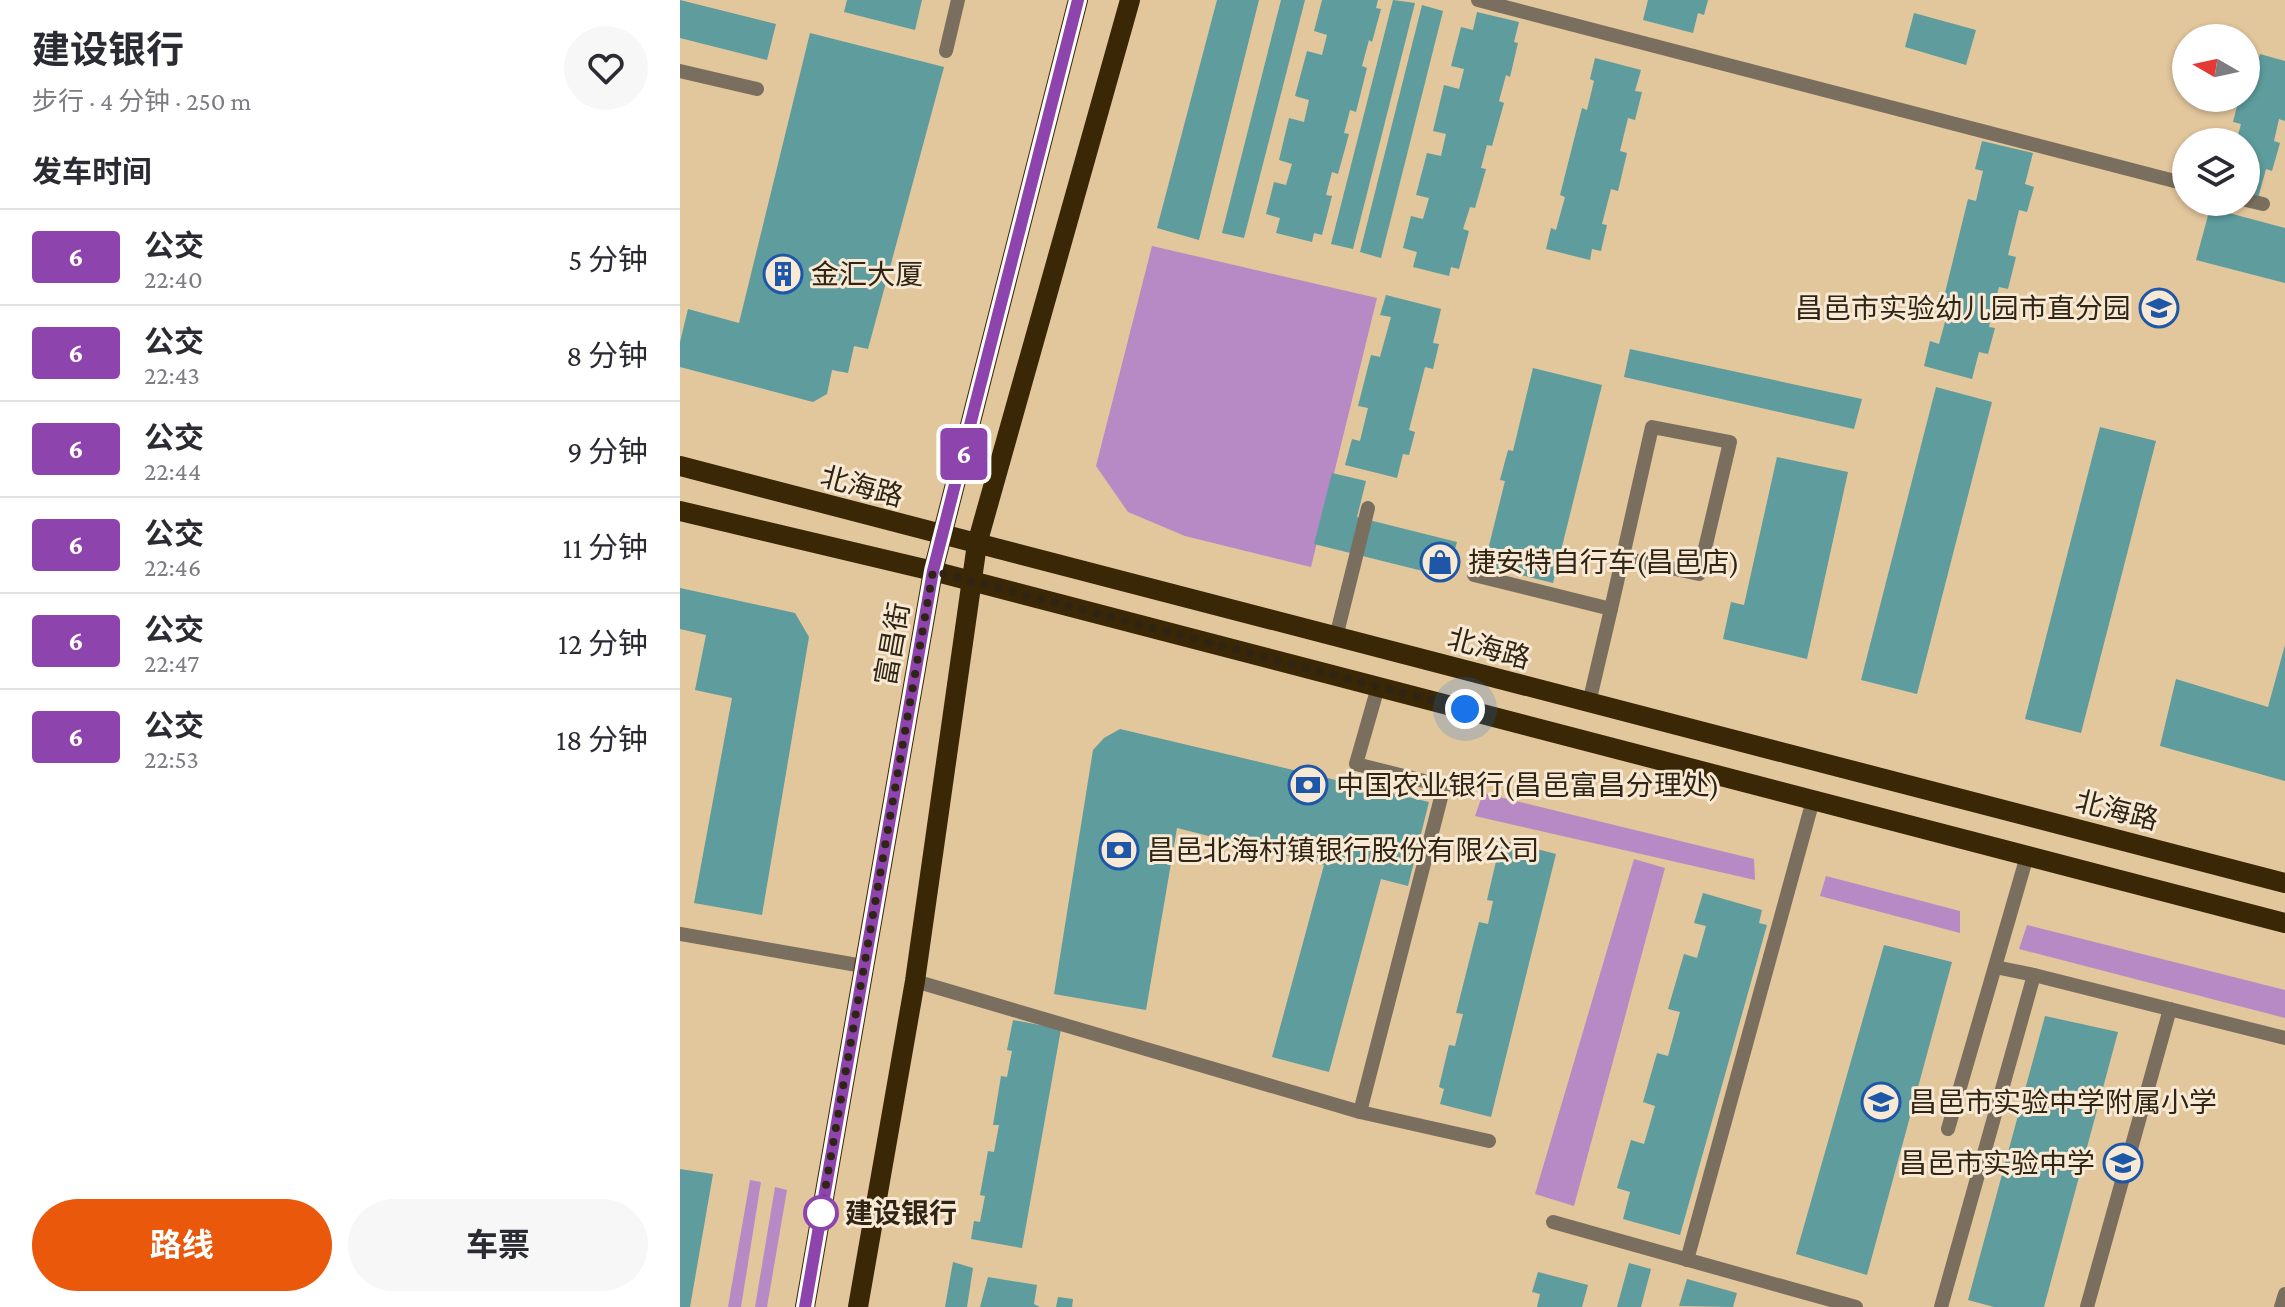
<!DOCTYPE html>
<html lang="zh">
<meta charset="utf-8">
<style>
:root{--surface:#fff;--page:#f7f7f7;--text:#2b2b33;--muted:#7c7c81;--line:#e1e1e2;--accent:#ea580c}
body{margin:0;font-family:"Crimson Pro","Noto Sans SC",serif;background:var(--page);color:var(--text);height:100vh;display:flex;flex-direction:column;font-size:30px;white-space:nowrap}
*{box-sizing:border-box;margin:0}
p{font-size:26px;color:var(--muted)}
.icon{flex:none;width:44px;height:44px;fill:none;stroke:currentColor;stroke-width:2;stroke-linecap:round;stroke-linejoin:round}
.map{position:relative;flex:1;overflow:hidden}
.side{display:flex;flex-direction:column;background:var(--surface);width:680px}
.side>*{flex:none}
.badge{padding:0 16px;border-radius:6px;font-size:28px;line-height:52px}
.needle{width:52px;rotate:279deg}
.tools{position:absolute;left:1492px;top:24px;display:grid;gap:16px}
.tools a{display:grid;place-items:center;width:88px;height:88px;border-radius:50%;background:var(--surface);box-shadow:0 2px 6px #0004;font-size:40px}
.you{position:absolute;width:40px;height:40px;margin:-20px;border:6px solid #fff;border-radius:50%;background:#1a73e8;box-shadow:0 0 0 12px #1a73e833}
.map>.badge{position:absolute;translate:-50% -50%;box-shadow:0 0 0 4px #fff}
h2{padding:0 32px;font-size:30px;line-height:72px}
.round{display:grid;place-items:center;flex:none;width:84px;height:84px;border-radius:42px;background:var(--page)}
.overview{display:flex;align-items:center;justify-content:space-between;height:136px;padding:0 32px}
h1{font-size:38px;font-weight:700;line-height:60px}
.cta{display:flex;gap:16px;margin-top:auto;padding:16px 32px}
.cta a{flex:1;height:92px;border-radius:48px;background:var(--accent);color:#fff;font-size:32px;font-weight:700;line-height:92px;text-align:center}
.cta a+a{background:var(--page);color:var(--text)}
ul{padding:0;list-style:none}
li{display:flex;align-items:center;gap:24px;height:96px;padding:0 32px;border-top:2px solid var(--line)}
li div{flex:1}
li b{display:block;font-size:30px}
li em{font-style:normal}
li .badge{min-width:88px;font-weight:700;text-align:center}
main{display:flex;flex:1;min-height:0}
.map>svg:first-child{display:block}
.green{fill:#b78ac5}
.building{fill:#5e9c9e}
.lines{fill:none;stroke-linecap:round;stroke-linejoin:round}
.lane{stroke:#7a6f5e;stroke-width:14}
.primary{stroke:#392705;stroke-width:20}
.line-casing{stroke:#fff;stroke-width:18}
.line{stroke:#8e44ad;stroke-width:12}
.walk{stroke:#302514;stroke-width:8;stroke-dasharray:0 14.4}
.stop-dot{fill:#fff;stroke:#8e44ad;stroke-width:4}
.labels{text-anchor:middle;stroke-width:6;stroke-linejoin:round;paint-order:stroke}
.poi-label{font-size:28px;fill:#302514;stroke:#f7e9d4;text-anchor:start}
.street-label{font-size:28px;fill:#302514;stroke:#f7e9d4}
.stop-label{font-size:28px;font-weight:bold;fill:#302514;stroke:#f7e9d4;text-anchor:start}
</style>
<main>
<section class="side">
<div class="overview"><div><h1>建设银行</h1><p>步行 · 4 分钟 · 250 m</p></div><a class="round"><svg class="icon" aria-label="heart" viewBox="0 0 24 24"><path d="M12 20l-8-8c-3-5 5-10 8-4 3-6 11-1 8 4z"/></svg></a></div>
<h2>发车时间</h2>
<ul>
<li><span class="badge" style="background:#8e44ad;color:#fff">6</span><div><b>公交</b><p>22:40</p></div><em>5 分钟</em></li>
<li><span class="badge" style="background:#8e44ad;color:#fff">6</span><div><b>公交</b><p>22:43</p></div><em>8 分钟</em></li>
<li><span class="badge" style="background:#8e44ad;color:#fff">6</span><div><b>公交</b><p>22:44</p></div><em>9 分钟</em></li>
<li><span class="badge" style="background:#8e44ad;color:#fff">6</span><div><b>公交</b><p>22:46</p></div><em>11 分钟</em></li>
<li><span class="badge" style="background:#8e44ad;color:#fff">6</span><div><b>公交</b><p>22:47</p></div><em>12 分钟</em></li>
<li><span class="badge" style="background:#8e44ad;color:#fff">6</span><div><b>公交</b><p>22:53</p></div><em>18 分钟</em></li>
</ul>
<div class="cta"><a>路线</a><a>车票</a></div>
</section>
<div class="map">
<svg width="1605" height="1307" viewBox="0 0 1605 1307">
<rect width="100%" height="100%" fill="#e2c69c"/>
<g class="green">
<path d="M472,246L697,298L631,567L505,536L448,512L416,466Z"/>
<path d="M803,793L1074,859L1075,880L795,816Z"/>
<path d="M954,859L985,868L894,1206L855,1194Z"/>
<path d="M1146,876L1280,911V933L1140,896Z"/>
<path d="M1347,925L1605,990V1018L1339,949Z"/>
<path d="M70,1180L81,1182L61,1307H48Z"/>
<path d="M95,1187L107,1190L87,1307H75Z"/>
</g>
<g class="building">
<path d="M0,0L96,24L87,60L0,38Z"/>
<path d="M167,0H242L235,30L164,12Z"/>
<path d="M537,0H579L519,240L477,228Z"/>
<path d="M601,0H625L564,238L542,233Z"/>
<path d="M642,0H698L696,8L701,9L692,42L689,40L682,66L687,68L676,112L670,110L664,133L669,134L658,174L652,172L646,195L652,196L642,235L634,233L632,242L596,233L600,218L586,214L594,182L606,185L612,164L599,160L609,118L624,122L629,100L615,96L627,51L642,55L647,35L634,31Z"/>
<path d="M713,0L735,3L673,249L651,244Z"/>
<path d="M968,0H1028L1024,15L1018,13L1013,33L963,20Z"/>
<path d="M742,5L763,11L701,258L680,252Z"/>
<path d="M797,12L839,22L834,42L838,43L830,77L826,75L819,101L824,103L812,146L807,145L801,168L806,169L795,208L790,207L783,229L789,231L779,269L771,267L769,276L733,267L737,252L723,248L731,216L743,219L749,198L736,195L747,153L761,156L766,134L753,131L764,85L779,89L784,69L771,66L781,27L793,30Z"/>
<path d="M1234,13L1296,30L1286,65L1225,47Z"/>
<path d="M130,33L264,67L188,349L174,346L168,373L152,370L147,394L133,402L0,367V342L8,309L59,323Z"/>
<path d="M1580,54L1605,61V121L1599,119L1594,141L1600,143L1592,171L1586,169L1578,198L1566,195V142H1556L1561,124L1553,122L1559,98H1566V75L1573,77Z"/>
<path d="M915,58L961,70L955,91L962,92L955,120L948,118L940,151L947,153L938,191L931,189L922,224L927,225L921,251L912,249L910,260L866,249L871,228L876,230L885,197L880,195L902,108L907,110L914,81L910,79Z"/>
<path d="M1302,141L1353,153L1345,184L1354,187L1347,212L1339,210L1328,255L1336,257L1328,289L1319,287L1309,327L1315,328L1308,354L1299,352L1292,379L1244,366L1250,341L1259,344L1269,307L1262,305L1288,199L1296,201L1303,171L1295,169Z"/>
<path d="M1530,208L1605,228V283L1516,260Z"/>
<path d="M706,295L761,309L753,343L759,344L753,369L745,367L729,430L735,432L729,455L723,454L717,478L665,465L672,439L680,441L688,408L678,406L691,355L700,357L711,317L700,315Z"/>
<path d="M950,349L1182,399L1174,429L944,377Z"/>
<path d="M853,368L922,385L873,583L804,566L825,481L820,480L828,450L833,451Z"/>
<path d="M1256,387L1312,402L1237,694L1181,680Z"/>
<path d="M1420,427L1476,441L1401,733L1345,719Z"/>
<path d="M1097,457L1168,472L1127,659L1043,639L1051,602L1064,605Z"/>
<path d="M652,473L686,481L677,517L777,542L767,577L634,544Z"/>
<path d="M0,588L115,613L129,637L82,915L14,903L52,698L15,690L26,635L0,629Z"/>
<path d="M1605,645V781L1480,746L1496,679L1588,707Z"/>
<path d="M440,729L749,802L728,886L701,879L649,1072L592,1057L644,865L497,828L466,1010L374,994L413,750L424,738Z"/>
<path d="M821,840L876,854L811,1117L760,1104L764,1089L759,1087L769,1045L775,1046L783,1014L776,1013L799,922L808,924L813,901L807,900Z"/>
<path d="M1023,893L1082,910L1079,923L1087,925L1000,1235L943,1219L950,1192L937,1188L951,1140L964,1144L975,1106L963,1102L977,1053L988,1056L1000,1012L988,1009L1004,954L1017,958L1026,926L1014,923Z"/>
<path d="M1204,945L1272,962L1187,1275L1116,1254Z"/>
<path d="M1365,1016L1438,1032L1364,1307H1314L1288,1300Z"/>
<path d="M333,1020L381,1029L342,1248L291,1239L294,1221L300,1222L305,1196L300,1195L308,1151L314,1152L319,1125H313L321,1076L327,1077L332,1051L327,1050Z"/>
<path d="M0,1169L33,1174L10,1307H0Z"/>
<path d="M273,1262L293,1268L287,1307H265Z"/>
<path d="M949,1263L971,1269L961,1307H937Z"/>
<path d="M858,1272L908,1285L902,1307H857L860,1294L852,1292Z"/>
<path d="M308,1277L357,1285L354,1304L360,1307H300Z"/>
<path d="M1007,1279L1057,1293L1053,1307L999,1306Z"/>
<path d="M378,1297L393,1299L392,1307H376Z"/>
</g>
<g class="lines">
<g class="lane">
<path d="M798,0L1506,184"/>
<path d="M266,51L278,0"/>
<path d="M0,71L77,89"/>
<path d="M1566,200L1583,204"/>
<path d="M794,575L931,609L972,427L1050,442L1019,574L943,558"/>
<path d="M656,637L688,508"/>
<path d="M909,703L931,609"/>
<path d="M0,934L183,966"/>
<path d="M1315,967L1354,975"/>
<path d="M235,981L680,1112L809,1141"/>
<path d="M680,1112L764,786L676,764L698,687"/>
<path d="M1268,1129L1347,856"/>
<path d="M873,1222L1176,1307"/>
<path d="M1007,1260L1133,800"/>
<path d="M1261,1307L1354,975L1605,1038"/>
<path d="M1407,1307L1490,1009"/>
<path d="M1601,1307L1605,1294"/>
</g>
<g class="primary">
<path d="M0,466L1605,883"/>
<path d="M0,511L253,571L1605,923"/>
<path d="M125,1307L253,571L398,0"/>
<path d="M178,1307L235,981L297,544L450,0"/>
</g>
</g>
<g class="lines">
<defs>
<path id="line" d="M125,1307L253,571L398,0"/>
</defs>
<use href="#line" class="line-casing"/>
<use href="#line" class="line"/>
<path class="walk" d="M141,1213L253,571L785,709"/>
</g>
<defs>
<symbol id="building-ring" viewBox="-11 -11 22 22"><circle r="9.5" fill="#f7e9d4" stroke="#1e57a8" stroke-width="1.5"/><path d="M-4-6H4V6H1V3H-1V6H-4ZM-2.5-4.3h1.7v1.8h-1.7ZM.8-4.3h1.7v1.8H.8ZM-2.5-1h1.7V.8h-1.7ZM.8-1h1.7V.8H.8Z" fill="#1e57a8"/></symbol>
<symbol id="school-ring" viewBox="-11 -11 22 22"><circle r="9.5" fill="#f7e9d4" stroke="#1e57a8" stroke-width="1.5"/><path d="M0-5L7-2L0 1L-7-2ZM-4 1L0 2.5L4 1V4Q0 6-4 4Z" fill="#1e57a8"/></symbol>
<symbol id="shop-ring" viewBox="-11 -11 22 22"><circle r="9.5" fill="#f7e9d4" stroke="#1e57a8" stroke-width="1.5"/><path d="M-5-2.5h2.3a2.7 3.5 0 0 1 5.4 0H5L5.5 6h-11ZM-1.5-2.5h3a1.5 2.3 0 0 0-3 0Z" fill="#1e57a8"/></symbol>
<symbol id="bank-ring" viewBox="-11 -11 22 22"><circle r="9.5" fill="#f7e9d4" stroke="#1e57a8" stroke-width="1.5"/><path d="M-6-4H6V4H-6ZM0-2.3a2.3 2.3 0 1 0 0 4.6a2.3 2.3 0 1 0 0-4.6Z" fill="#1e57a8"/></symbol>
</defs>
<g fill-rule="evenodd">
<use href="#building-ring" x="81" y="252" width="44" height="44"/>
<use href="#school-ring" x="1457" y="286" width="44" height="44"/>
<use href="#shop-ring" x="738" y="540" width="44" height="44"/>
<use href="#bank-ring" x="606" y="763" width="44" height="44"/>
<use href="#bank-ring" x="417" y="828" width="44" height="44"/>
<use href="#school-ring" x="1179" y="1080" width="44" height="44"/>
<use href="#school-ring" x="1421" y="1141" width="44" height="44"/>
</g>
<circle class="stop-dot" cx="141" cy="1213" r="16"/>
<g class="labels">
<g class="poi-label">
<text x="131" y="284">金汇大厦</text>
<text x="1451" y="318" text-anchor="end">昌邑市实验幼儿园市直分园</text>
<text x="788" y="572">捷安特自行车(昌邑店)</text>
<text x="656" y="795">中国农业银行(昌邑富昌分理处)</text>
<text x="467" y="860">昌邑北海村镇银行股份有限公司</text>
<text x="1229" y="1112">昌邑市实验中学附属小学</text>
<text x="1415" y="1173" text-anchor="end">昌邑市实验中学</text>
</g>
<g class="street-label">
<text transform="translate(182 486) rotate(15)" y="10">北海路</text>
<text transform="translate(212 644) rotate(-80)" y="10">富昌街</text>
<text transform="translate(809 648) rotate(15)" y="10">北海路</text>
<text transform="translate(1437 810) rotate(14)" y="10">北海路</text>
</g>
<g class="stop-label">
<text x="165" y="1223">建设银行</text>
</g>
</g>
</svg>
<div class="tools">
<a><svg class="needle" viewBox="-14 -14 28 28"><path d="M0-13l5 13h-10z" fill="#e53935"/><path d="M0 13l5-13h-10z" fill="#7c7c81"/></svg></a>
<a><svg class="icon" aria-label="layers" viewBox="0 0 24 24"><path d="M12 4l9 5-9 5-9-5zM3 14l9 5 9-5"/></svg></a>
</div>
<div class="you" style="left:785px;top:709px"></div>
<b class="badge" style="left:284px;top:454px;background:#8e44ad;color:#fff">6</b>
</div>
</main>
